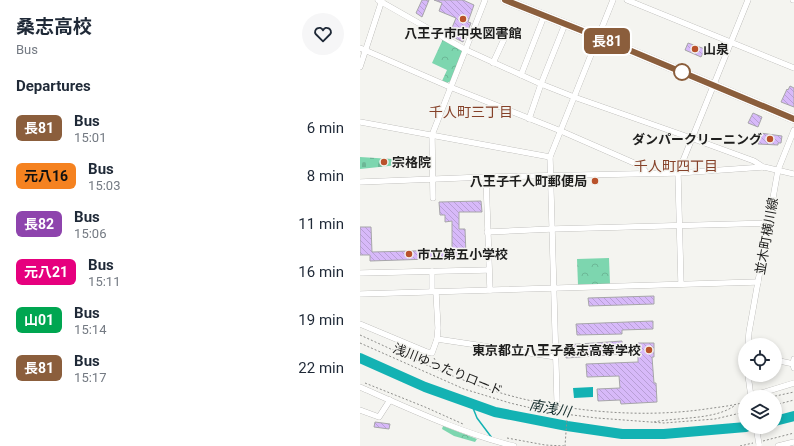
<!DOCTYPE html>
<meta charset="utf-8">
<style>
:root{--surface:#fff;--page:#f6f6f7;--text:#1f2937;--muted:#747a83}
body{margin:0;font-family:Roboto,"Noto Sans JP",sans-serif;background:var(--page);color:var(--text);height:100vh;display:flex;flex-direction:column;font-size:15px;white-space:nowrap}
*{box-sizing:border-box;margin:0}
p{font-size:13px;color:var(--muted)}
.icon{flex:none;width:22px;height:22px;fill:none;stroke:currentColor;stroke-width:2;stroke-linecap:round;stroke-linejoin:round}
.map{position:relative;flex:1;overflow:hidden}
.side{display:flex;flex-direction:column;background:var(--surface);width:360px}
.side>*{flex:none}
.badge{padding:0 8px;border-radius:6px;font-size:14px;line-height:26px}
.controls{position:absolute;left:378px;top:338px;display:grid;gap:8px}
.controls a{display:grid;place-items:center;width:44px;height:44px;border-radius:50%;background:var(--surface);box-shadow:0 2px 6px #0003;font-size:20px}
.map>.badge{position:absolute;translate:-50% -50%;box-shadow:0 0 0 2px #fff}
h2{padding:0 16px;font-size:15px;line-height:36px}
.round{display:grid;place-items:center;flex:none;width:42px;height:42px;border-radius:21px;background:var(--page)}
.headline{display:flex;align-items:center;justify-content:space-between;height:68px;padding:0 16px}
h1{font-size:19px;font-weight:700;line-height:30px}
ul{padding:0;list-style:none}
li{display:flex;align-items:center;gap:12px;height:48px;padding:0 16px}
li div{flex:1}
li b{display:block;font-size:15px}
li em{font-style:normal}
li .badge{min-width:44px;font-weight:700;text-align:center}
main{display:flex;flex:1;min-height:0}
.map>svg:first-child{display:block}
.forest{fill:url(#forest-crowns)}
.cemetery{fill:url(#cemetery-stones)}
.water{fill:#13b2b3}
.lines{fill:none;stroke-linecap:round;stroke-linejoin:round}
.stream{stroke:#13b2b3;stroke-width:1.5}
.river{stroke:#13b2b3;stroke-width:10}
.building{fill:url(#building-back-hatch);stroke:#a7a6a9}
.minor-casing{stroke:#a9a8a5;stroke-width:6}
.highway-casing{stroke:#a9a8a5;stroke-width:9}
.path{stroke:#8e8e8b;stroke-width:1;stroke-dasharray:2 2;stroke-linecap:butt}
.minor{stroke:#fff;stroke-width:5.5}
.highway{stroke:#fff;stroke-width:8}
.minor-bridge-casing{stroke:#a9a8a5;stroke-width:6;stroke-linecap:butt}
.minor-bridge{stroke:#fff;stroke-width:5.5}
.line-casing{stroke:#fff;stroke-width:9}
.line{stroke:#8b5e3c;stroke-width:6}
.poi-dot{fill:#b9522b;stroke:#f4f4f0;stroke-width:1.5}
.stop-dot{fill:#fff;stroke:#8b5e3c;stroke-width:2}
.labels{text-anchor:middle;stroke-width:3;stroke-linejoin:round;paint-order:stroke}
.poi-label{font-size:13px;font-weight:bold;fill:#1e1e1d;stroke:#f4f4f0;text-anchor:start}
.street-label{font-size:13px;fill:#1e1e1d;stroke:#f4f4f0}
.neighbourhood-label{font-size:14px;fill:#854129;stroke:#f4f4f0}
.water-label{font-size:14px;font-style:italic;fill:#172e2e;stroke:#f4f4f0}
</style>
<main>
<section class="side">
<div class="headline"><div><h1>桑志高校</h1><p>Bus</p></div><a class="round"><svg class="icon" aria-label="heart" viewBox="0 0 24 24"><path d="M12 20l-8-8c-3-5 5-10 8-4 3-6 11-1 8 4z"/></svg></a></div>
<h2>Departures</h2>
<ul>
<li><span class="badge" style="background:#8b5e3c;color:#fff">長81</span><div><b>Bus</b><p>15:01</p></div><em>6 min</em></li>
<li><span class="badge" style="background:#f58220;color:#111">元八16</span><div><b>Bus</b><p>15:03</p></div><em>8 min</em></li>
<li><span class="badge" style="background:#8e44ad;color:#fff">長82</span><div><b>Bus</b><p>15:06</p></div><em>11 min</em></li>
<li><span class="badge" style="background:#e6007e;color:#fff">元八21</span><div><b>Bus</b><p>15:11</p></div><em>16 min</em></li>
<li><span class="badge" style="background:#00a651;color:#fff">山01</span><div><b>Bus</b><p>15:14</p></div><em>19 min</em></li>
<li><span class="badge" style="background:#8b5e3c;color:#fff">長81</span><div><b>Bus</b><p>15:17</p></div><em>22 min</em></li>
</ul>
</section>
<div class="map">
<svg width="434" height="446" viewBox="0 0 434 446">
<defs>
<pattern id="forest-crowns" width="20" height="18" patternUnits="userSpaceOnUse"><rect width="20" height="18" fill="#7dd6af"/><path d="M2 6a3 3 0 1 1 6 0M12 15a3 3 0 1 1 6 0" fill="none" stroke="#6cb796"/></pattern>
<pattern id="cemetery-stones" width="16" height="16" patternUnits="userSpaceOnUse"><rect width="16" height="16" fill="#7dd6af"/><path d="M2 7V4a2 2 0 0 1 4 0v3zM10 15v-3a2 2 0 0 1 4 0v3z" fill="#6cb796"/></pattern>
<pattern id="building-back-hatch" width="6" height="6" patternUnits="userSpaceOnUse"><rect width="6" height="6" fill="#d7b9f9"/><path d="M-1 5l2 2M0 0l6 6M5-1l2 2" fill="none" stroke="#b89fd5"/></pattern>
</defs>
<rect width="100%" height="100%" fill="#f4f4f0"/>
<g class="forest">
<path d="M83,39L104,51L91,81L87,83L82,81L87,70L72,63Z"/>
<path d="M249,258L250,284L218,285L217,259Z"/>
<path d="M83,426L117,439L115,442L94,436L82,429Z"/>
</g>
<path class="cemetery" d="M0,157L48,160V164L0,169Z"/>
<path class="water" d="M233,387V397L214,398L213,388Z"/>
<g class="lines">
<path class="stream" d="M111,403L117,418L132,438"/>
<g class="river">
<path d="M0,358L65,387L135,412L207,426L262,434H304L386,427"/>
<path d="M415,421L434,416"/>
</g>
</g>
<g class="building">
<path d="M62,0H69L62,17L56,13Z"/>
<path d="M74,0H103L114,5L108,22L111,23L103,42L89,35L96,18L79,11L82,3Z"/>
<path d="M328,43L345,49L341,57L325,50Z"/>
<path d="M430,86L434,88V107L421,102L427,89L428,90Z"/>
<path d="M393,113L402,117L398,127L388,123Z"/>
<path d="M400,133L422,136L421,143H418V145L398,144Z"/>
<path d="M121,201L122,212H99V229H105L106,255H99L100,258L10,261V255H0V227H11L12,252L92,250V221L85,222V215H80L79,202Z"/>
<path d="M294,296V304L229,306L228,298Z"/>
<path d="M293,321V329L262,330V334L217,335L216,324Z"/>
<path d="M262,341V354L206,358L205,345Z"/>
<path d="M278,343H294V357H292L294,383H296L297,402L261,404L260,400L238,401L237,389L260,388L259,376L227,377L226,364L278,362Z"/>
<path d="M15,422L30,424L29,429L14,427Z"/>
</g>
<g class="lines">
<defs>
<g id="minor">
<path d="M18,0L106,50L181,84L214,97L331,138L394,161L403,167"/>
<path d="M267,0L434,68"/>
<path d="M433,0H434"/>
<path d="M0,48L90,87L201,131L281,166L287,173"/>
<path d="M133,63L145,37"/>
<path d="M0,67L22,0"/>
<path d="M161,75L184,16"/>
<path d="M169,119L181,84L205,24"/>
<path d="M0,122L190,157"/>
<path d="M126,177L130,290"/>
<path d="M0,182L126,177L318,173L404,167L434,174"/>
<path d="M73,198L72,135L125,0"/>
<path d="M127,232L192,229L409,223"/>
<path d="M72,271V291"/>
<path d="M0,273L129,270"/>
<path d="M321,284L318,173L388,0"/>
<path d="M76,292L78,328L77,339L196,357"/>
<path d="M0,294L398,282"/>
<path d="M0,324L67,352L72,353L77,339"/>
<path d="M388,345L389,332L418,170L434,130"/>
<path d="M434,359L433,364L434,368"/>
<path d="M415,360L434,364"/>
<path d="M388,375L391,397"/>
<path d="M0,387C50,409 101,433 154,446"/>
<path d="M393,397L395,395L434,383"/>
<path d="M197,400L190,157L253,0"/>
<path d="M0,410L19,417L30,400"/>
<path d="M418,446L434,442"/>
</g>
<path id="highway" d="M145,0L238,37L434,119"/>
</defs>
<use href="#minor" class="minor-casing"/>
<use href="#highway" class="highway-casing"/>
<g class="path">
<path d="M0,335C42,354 84,374 128,389C195,411 277,419 346,409C359,407 372,406 385,402"/>
<path d="M0,343L104,389L150,403L188,412L237,418L304,423L355,419L385,412"/>
<path d="M74,358L80,369"/>
<path d="M5,383L65,407L103,424"/>
<path d="M411,397L434,392"/>
<path d="M415,405L434,400"/>
<path d="M201,406L207,418L205,446"/>
<path d="M208,414V408"/>
<path d="M294,422C318,417 354,420 374,406"/>
<path d="M147,438L185,445L204,446"/>
<path d="M403,441L434,433"/>
<path d="M380,446L393,443"/>
</g>
<use href="#minor" class="minor"/>
<use href="#highway" class="highway"/>
<defs>
<path id="minor-bridge" d="M396,427L399,444"/>
</defs>
<use href="#minor-bridge" class="minor-bridge-casing"/>
<use href="#minor-bridge" class="minor-bridge"/>
</g>
<g class="lines">
<defs>
<path id="line" d="M145,0L238,37L434,119"/>
</defs>
<use href="#line" class="line-casing"/>
<use href="#line" class="line"/>
</g>
<g class="poi-dot">
<circle cx="103" cy="19" r="4"/>
<circle cx="335" cy="49" r="4"/>
<circle cx="410" cy="139" r="4"/>
<circle cx="24" cy="162" r="4"/>
<circle cx="235" cy="181" r="4"/>
<circle cx="49" cy="254" r="4"/>
<circle cx="289" cy="350" r="4"/>
</g>
<circle class="stop-dot" cx="322" cy="72" r="8"/>
<g class="labels">
<g class="poi-label">
<text x="103" y="38" text-anchor="middle">八王子市中央図書館</text>
<text x="343" y="54">山泉</text>
<text x="402" y="144" text-anchor="end">ダンパークリーニング</text>
<text x="32" y="167">宗格院</text>
<text x="227" y="186" text-anchor="end">八王子千人町郵便局</text>
<text x="57" y="259">市立第五小学校</text>
<text x="281" y="355" text-anchor="end">東京都立八王子桑志高等学校</text>
</g>
<g class="street-label">
<text transform="translate(406 236) rotate(-80)" y="5">並木町横川線</text>
<text transform="translate(88 369) rotate(22)" y="5">浅川ゆったりロード</text>
</g>
<g class="neighbourhood-label">
<text x="111" y="117">千人町三丁目</text>
<text x="316" y="171">千人町四丁目</text>
</g>
<g class="water-label">
<text transform="translate(190 408) rotate(10)" y="5">南浅川</text>
</g>
</g>
</svg>
<div class="controls">
<a><svg class="icon" aria-label="locate" viewBox="0 0 24 24"><circle cx="12" cy="12" r="6"/><path d="M12 2v4M12 18v4M2 12h4M18 12h4"/></svg></a>
<a><svg class="icon" aria-label="layers" viewBox="0 0 24 24"><path d="M12 4l9 5-9 5-9-5zM3 14l9 5 9-5"/></svg></a>
</div>
<b class="badge" style="left:247px;top:41px;background:#8b5e3c;color:#fff">長81</b>
</div>
</main>
